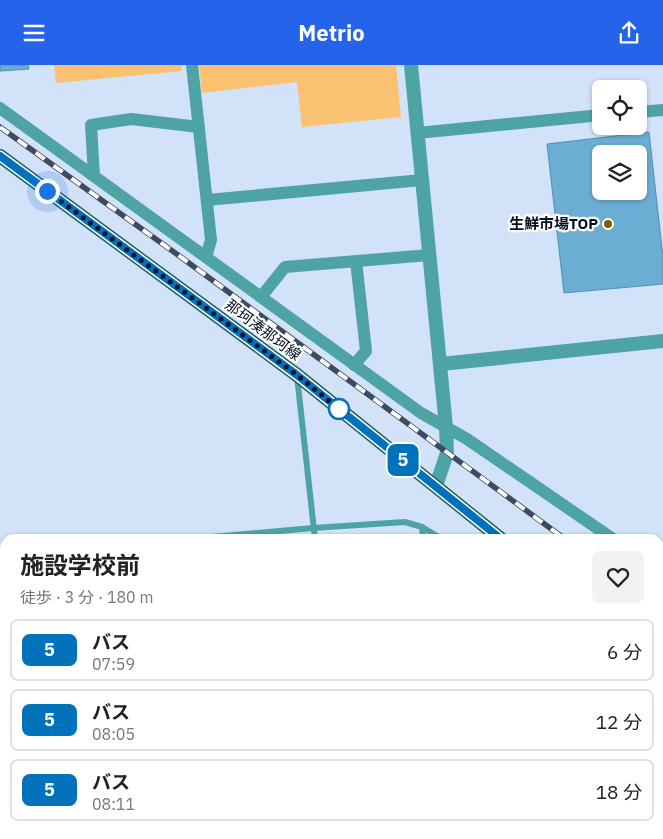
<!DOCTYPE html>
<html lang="ja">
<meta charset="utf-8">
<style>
:root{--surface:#fff;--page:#f2f2f2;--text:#222;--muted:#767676;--line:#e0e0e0;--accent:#2563eb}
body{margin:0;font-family:"IBM Plex Sans","Noto Sans JP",sans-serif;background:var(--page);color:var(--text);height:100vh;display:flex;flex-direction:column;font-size:19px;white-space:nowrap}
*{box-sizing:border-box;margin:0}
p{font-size:16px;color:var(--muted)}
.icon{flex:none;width:28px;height:28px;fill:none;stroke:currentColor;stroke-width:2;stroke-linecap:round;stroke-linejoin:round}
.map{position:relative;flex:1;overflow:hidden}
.drawer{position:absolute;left:0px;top:469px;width:664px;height:306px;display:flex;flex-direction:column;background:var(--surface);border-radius:15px 15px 0 0;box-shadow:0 1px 4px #0004}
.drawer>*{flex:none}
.badge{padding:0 10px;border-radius:8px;font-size:18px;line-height:32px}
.tools{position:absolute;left:592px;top:15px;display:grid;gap:10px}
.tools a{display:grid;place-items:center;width:55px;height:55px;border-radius:8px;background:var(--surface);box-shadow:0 1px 4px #0004;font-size:25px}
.you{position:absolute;width:25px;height:25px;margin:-12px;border:4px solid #fff;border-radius:50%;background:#1a73e8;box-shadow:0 0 0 8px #1a73e833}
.map>.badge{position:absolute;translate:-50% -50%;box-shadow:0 0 0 2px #fff}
.round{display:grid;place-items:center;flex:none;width:52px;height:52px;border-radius:8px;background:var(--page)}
.head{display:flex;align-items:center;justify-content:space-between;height:85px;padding:0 20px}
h1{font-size:24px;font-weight:700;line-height:38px}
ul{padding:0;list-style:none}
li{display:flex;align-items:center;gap:15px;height:62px;margin:0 10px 8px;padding:0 10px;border:2px solid var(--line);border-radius:8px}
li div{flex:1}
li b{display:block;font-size:19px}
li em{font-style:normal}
li .badge{min-width:55px;font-weight:700;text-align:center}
header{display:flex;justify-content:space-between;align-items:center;height:65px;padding:0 20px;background:var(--accent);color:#fff;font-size:22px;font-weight:700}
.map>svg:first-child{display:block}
.green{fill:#f9c170}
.building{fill:#6cadd3;stroke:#4e8fb3;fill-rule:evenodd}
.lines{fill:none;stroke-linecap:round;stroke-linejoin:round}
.service{stroke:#4ea4a4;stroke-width:6}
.minor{stroke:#4ea4a4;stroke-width:12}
.tertiary{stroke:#4ea4a4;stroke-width:14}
.primary{stroke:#226060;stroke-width:14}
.rail-casing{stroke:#3e4b5e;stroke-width:5.5}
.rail{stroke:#fff;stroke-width:4;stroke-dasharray:11;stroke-linecap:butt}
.line-casing{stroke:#fff;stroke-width:11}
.line{stroke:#0072bc;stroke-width:8}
.walk{stroke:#030f21;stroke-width:5;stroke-dasharray:0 9}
.poi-dot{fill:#8a5c00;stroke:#fff;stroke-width:2}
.stop-dot{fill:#fff;stroke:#0072bc;stroke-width:2.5}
.labels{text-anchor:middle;stroke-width:4.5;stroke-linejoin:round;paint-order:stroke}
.poi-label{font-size:15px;font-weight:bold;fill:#030f21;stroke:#fff;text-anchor:end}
.street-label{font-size:15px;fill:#030f21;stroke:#fff}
</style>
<header><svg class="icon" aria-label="menu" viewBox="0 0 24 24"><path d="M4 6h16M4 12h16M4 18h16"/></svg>Metrio<svg class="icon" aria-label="share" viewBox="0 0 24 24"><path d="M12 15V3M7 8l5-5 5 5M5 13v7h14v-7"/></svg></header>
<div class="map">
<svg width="663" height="774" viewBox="0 0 663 774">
<rect width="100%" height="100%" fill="#d2e2f8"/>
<g class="green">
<path d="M54,0H181L182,6L56,18Z"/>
<path d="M199,0H396L401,52L302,62L297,17L202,28Z"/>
</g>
<g class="building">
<path d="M0,0H28L29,4L0,6Z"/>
<path d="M649,67L663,192V219L564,228L547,79ZM601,89H639V126H601Z"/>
</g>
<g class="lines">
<g class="service">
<path d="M297,311L315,474"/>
<path d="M422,462L423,474"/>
<path d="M189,474L313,463L405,457L422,462L442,474"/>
<path d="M0,490H5"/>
<path d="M659,646L663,654"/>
<path d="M0,667L5,666"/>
<path d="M659,758L663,757"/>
<path d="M447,774L494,770"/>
</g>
<g class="minor">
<path d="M192,0L211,175L206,192"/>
<path d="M0,43L421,348L467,374L613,474"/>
<path d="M639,47L663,45"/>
<path d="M417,68L601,50"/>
<path d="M94,111L91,60L131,54L199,62"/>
<path d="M207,135L422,115"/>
<path d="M261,232L285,202L429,190"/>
<path d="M354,300L366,286L356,196"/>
<path d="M659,505L663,508"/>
</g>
<g class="tertiary">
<path d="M411,0L446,362L447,388L436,421"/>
<path d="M441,299L663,276"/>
</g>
<g class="primary">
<path d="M0,91L297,310L501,474"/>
<path d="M659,600L663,603"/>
</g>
<defs>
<g id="rail">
<path d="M0,62L178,190L565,474"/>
<path d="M659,542L663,545"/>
</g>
</defs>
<use href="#rail" class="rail-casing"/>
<use href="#rail" class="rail"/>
</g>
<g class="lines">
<defs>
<path id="line" d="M0,91L297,310L501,474"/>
</defs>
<use href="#line" class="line-casing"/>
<use href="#line" class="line"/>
<path class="walk" d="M47,126L297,310L339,344"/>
</g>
<circle class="poi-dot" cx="608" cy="159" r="5"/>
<circle class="stop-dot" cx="339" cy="344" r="10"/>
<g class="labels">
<g class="poi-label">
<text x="598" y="164">生鮮市場TOP</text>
</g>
<g class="street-label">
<text transform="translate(263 265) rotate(37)" y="5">那珂湊那珂線</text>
</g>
</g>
</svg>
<div class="tools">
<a><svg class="icon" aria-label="locate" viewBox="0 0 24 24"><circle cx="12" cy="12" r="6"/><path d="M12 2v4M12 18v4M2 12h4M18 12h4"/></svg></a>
<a><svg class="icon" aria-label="layers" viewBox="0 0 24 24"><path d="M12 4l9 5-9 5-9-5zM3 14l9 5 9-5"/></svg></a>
</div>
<div class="you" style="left:47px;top:126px"></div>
<b class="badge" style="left:403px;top:395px;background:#0072bc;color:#fff">5</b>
<section class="drawer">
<div class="head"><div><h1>施設学校前</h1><p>徒歩 · 3 分 · 180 m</p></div><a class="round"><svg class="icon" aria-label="heart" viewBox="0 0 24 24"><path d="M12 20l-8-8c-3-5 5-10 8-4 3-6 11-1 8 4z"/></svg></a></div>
<ul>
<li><span class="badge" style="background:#0072bc;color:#fff">5</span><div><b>バス</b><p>07:59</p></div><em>6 分</em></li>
<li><span class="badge" style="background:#0072bc;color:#fff">5</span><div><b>バス</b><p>08:05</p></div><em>12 分</em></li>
<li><span class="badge" style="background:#0072bc;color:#fff">5</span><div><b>バス</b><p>08:11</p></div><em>18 分</em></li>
</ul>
</section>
</div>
